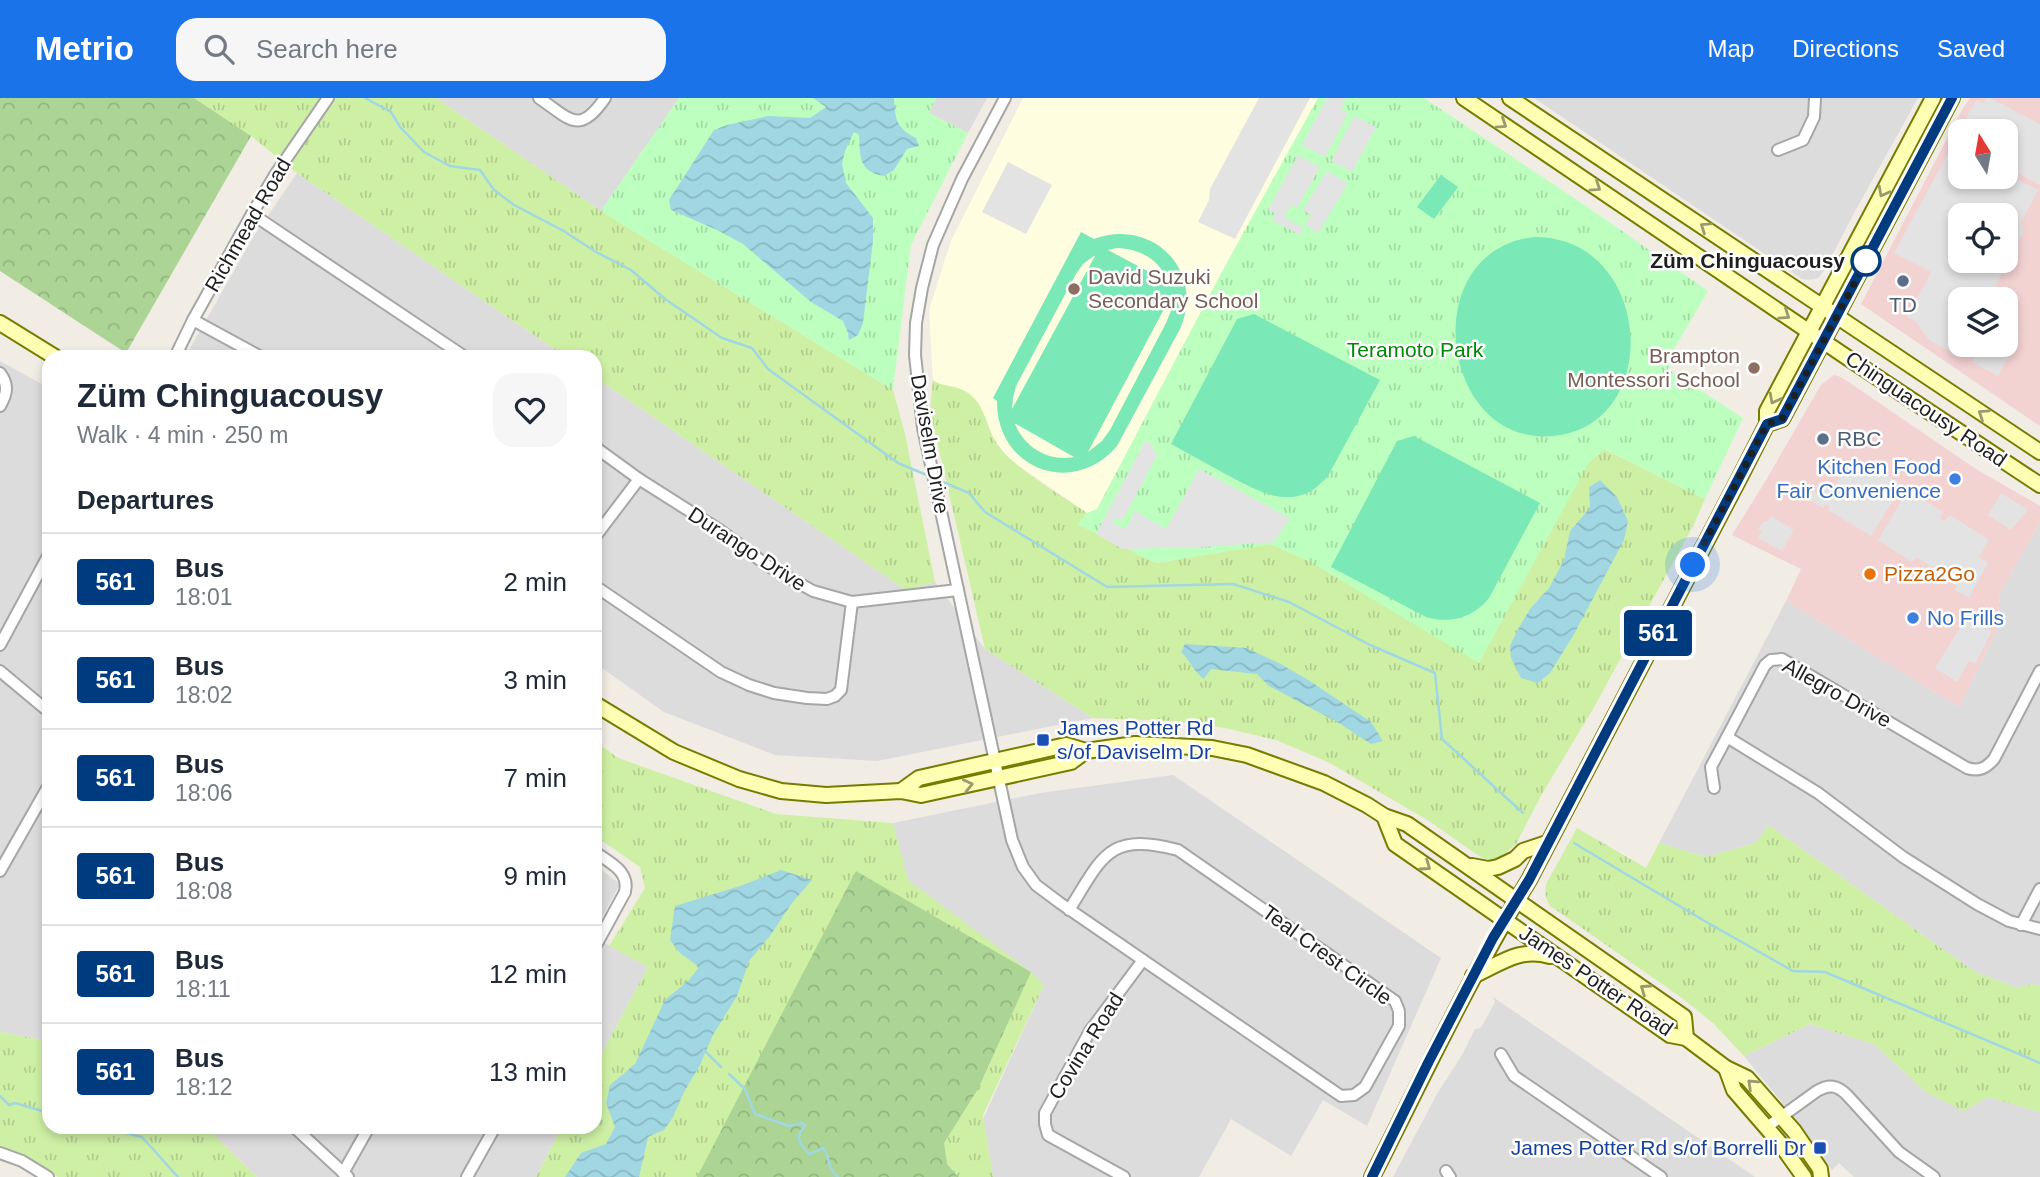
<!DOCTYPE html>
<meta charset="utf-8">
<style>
:root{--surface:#fff;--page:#f6f6f7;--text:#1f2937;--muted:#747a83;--line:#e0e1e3;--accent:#1a73e8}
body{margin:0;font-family:Arial,sans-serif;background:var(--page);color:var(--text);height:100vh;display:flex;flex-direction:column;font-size:26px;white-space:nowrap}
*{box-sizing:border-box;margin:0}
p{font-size:23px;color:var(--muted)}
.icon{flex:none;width:38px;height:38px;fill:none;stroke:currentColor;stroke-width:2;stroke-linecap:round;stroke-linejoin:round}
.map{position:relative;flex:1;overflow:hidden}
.details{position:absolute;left:42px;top:252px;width:560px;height:784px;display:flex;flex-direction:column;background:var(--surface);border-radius:21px;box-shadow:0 4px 10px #0003}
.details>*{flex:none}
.badge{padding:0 14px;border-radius:5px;font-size:24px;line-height:46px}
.needle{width:46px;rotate:349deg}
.buttons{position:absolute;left:1948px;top:21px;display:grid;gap:14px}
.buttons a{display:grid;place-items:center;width:70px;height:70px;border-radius:14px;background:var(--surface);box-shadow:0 4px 10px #0003;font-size:35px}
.you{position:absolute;width:35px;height:35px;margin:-18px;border:5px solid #fff;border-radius:50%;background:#1a73e8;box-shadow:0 0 0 10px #1a73e833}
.map>.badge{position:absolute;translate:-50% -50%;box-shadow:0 0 0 4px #fff}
h2{padding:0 35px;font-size:26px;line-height:63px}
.round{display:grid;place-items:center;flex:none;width:74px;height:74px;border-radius:21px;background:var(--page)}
.overview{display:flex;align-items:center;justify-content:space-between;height:119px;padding:0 35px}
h1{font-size:33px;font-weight:700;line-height:52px}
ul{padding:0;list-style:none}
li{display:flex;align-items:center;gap:21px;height:98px;padding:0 35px;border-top:2px solid var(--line)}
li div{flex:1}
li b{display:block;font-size:26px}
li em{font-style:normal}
li .badge{min-width:77px;font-weight:700;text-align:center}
header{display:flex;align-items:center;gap:42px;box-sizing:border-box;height:98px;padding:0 35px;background:var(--accent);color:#fff}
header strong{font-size:33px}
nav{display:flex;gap:38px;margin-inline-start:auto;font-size:24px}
.search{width:490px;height:63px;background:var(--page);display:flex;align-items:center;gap:18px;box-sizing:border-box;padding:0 24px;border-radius:21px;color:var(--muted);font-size:26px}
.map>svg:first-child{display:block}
.residential{fill:#dddcdc}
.commercial{fill:#f3d2d2;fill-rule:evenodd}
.education{fill:#fffddf}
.grass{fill:url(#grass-tufts)}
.forest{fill:url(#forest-crowns)}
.park{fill:url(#park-tufts)}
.pitch{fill:#7ae8b7;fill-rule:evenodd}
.parking{fill:#e3e3e3;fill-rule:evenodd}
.water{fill:url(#water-waves)}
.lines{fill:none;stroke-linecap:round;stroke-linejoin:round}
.stream{stroke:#a0d7e3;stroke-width:2.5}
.street-casing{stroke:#a6a6a6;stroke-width:14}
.secondary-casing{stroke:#757c00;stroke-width:18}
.street{stroke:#fff;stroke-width:10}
.secondary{stroke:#ffffb4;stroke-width:14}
.oneway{stroke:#9a9a71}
.line-casing{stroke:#fff;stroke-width:16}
.line{stroke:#003b80;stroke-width:10}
.walk{stroke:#1f1f1f;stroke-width:7;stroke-dasharray:0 12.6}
.stop-dot{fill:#fff;stroke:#003b80;stroke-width:3.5}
.service-dot{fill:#5c6f8a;stroke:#fff;stroke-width:2.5}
.education-dot{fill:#8d6e63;stroke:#fff;stroke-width:2.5}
.shop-dot{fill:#3f7fe0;stroke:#fff;stroke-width:2.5}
.food-dot{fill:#e8710a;stroke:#fff;stroke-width:2.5}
.transit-dot{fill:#1a4fb4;stroke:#fff;stroke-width:2.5}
.labels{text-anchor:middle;stroke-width:5;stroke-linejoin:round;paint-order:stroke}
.street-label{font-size:21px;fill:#1f1f1f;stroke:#fff}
.stop-label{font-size:21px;font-weight:bold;fill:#1f1f1f;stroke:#fff;text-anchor:end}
.education-label{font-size:21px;fill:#785e54;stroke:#fff;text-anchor:start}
.service-label{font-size:21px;fill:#4e5e75;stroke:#fff}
.park-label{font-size:21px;fill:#008904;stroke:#fff}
.shop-label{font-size:21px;fill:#366cbe;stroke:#fff;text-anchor:end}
.food-label{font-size:21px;fill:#c56008;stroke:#fff;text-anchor:start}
.transit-label{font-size:21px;fill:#164399;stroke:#fff;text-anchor:start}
</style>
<header>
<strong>Metrio</strong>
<div class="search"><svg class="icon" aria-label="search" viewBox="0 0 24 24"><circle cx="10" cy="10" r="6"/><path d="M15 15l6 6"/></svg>Search here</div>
<nav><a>Map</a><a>Directions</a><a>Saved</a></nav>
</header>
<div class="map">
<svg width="2040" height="1079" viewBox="0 0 2040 1079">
<defs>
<pattern id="grass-tufts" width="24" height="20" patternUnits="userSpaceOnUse" patternTransform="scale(1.75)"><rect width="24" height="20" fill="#cef0a5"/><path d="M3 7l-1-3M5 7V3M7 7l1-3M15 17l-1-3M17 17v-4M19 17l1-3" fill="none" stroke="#b0cd8e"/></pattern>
<pattern id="forest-crowns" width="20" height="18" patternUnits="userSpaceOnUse" patternTransform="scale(1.75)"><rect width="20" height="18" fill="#abd495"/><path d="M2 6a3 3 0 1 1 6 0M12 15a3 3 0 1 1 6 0" fill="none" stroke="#93b680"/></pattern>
<pattern id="park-tufts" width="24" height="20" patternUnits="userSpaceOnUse" patternTransform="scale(1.75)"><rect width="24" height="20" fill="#bdffbf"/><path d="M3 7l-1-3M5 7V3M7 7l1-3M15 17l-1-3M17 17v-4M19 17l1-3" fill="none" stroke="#a2daa4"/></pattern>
<pattern id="water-waves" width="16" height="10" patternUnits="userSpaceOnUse" patternTransform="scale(1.75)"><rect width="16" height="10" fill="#a0d7e3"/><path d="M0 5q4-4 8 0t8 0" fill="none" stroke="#89b8c2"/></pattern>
</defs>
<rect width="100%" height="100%" fill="#f1ece4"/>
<g class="residential">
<path d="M436,0H679L601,113Z"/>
<path d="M936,0H987L968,35L929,15Z"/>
<path d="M1534,0H1918L1854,115L1825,171L1818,180L1810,182L1802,181Z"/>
<path d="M297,75L566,259H185L254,138Z"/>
<path d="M0,263L49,290V943L0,934Z"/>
<path d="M595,279L906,492L935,484L985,551L1093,620L877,663L775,657L664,614L595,565Z"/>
<path d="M2040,424V888L2031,886L2017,890L1975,874L1768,727L1756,745L1706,759L1659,745L1786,503L1959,609L1997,532L2000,495Z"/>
<path d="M1173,677L1441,860L1367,1028L1323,1002L1291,1058L1231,1021L1199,1079H993L983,1021L1044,887L907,782L893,725L1040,695Z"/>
<path d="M595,767L620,786L595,832Z"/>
<path d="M595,840L648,869L595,968Z"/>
<path d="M1493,899L1755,1079H1393L1437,996L1462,957L1475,931L1481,930L1495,904Z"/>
<path d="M1810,926L1874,946L1926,994L1988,999L2040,1014V1079H1854L1839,1065L1832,1072L1802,1029L1744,958Z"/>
<path d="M206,1029H562L536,1079H257Z"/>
</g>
<g class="commercial">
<path d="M1970,0H2040V328L1861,206L1963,10ZM1960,33H2006V79H1960ZM1960,117H2006V163H1960ZM1960,201H2006V247H1960Z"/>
<path d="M1834,277L1841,279L1976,371L2040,408V424L2000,495L1997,532L1959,609L1786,503L1801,471L1732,437L1766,382L1821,287Z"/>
</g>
<path class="education" d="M1023,0H1318L1224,170L1097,411L1087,415L1012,363L1003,354L988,331L978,305L967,294L956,289L938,286L933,282L929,212L951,143Z"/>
<g class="grass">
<path d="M194,0H436L601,113L893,292L905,336L935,484L906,492L595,279V259H566L297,75L251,38Z"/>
<path d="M933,282C943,290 959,286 972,298C987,312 987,334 1000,350C1017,372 1063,398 1087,415L1078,426L1156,465L1270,446L1309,463L1589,364L1604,351L1705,401L1694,426L1593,611L1542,696L1516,746L1503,757L1492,761H1485L1479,758L1429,723L1328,664L1276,642L1225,630L1174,623L1093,620L985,551L930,313Z"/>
<path d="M595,643L618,660L776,716L893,725L908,782L1031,874L1044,887L983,1017L993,1079H536L562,1029H595V968L648,869L609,848L645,790L640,769L595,738Z"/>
<path d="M1768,727L1975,874L2017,890L2031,886L2040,888V1014L1988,999L1964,1013L1926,994L1874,946L1810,926L1744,958L1714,926L1682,900L1549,807C1545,799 1544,792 1547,784L1577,730L1646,770L1659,745L1706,759L1756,745Z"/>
<path d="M0,934L49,943V1029H206L257,1079H58L31,1061L0,1048Z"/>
</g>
<g class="forest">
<path d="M0,0H194L251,38L126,255L0,173Z"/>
<path d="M856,773L1031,874L978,991L944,1045L947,1066L958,1079H697Z"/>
</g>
<g class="park">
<path d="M679,0H936L929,15L968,35L911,147L893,292L601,113Z"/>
<path d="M1318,0H1424L1586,108L1708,193L1675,249L1668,271L1743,320L1705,401L1605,351L1589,364L1479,565L1309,463L1270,446L1156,465L1077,426L1087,415L1097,411L1224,170Z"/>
</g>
<g class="pitch">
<path d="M1441,77L1458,89L1434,121L1417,109Z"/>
<path d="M1081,134L1094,141C1152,119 1206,173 1180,231L1117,348C1073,400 996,371 997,303L993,300ZM1117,150C1141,151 1160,162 1168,184L1108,152ZM1094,158H1095L1012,311L1013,300L1016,288L1076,176L1083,166ZM1171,198V213L1166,225L1110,332L1102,343L1088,354ZM1015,326H1016L1074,359C1049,364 1025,350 1015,326Z"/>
<path d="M1535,139C1653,139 1665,328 1553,338C1439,349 1415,151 1535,139Z"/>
<path d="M1254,216L1380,282L1328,378C1297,415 1264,396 1229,378C1210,367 1190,357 1171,346L1237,221Z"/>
<path d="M1414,338L1540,405L1489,500C1473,520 1450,526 1426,519L1331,469L1397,343Z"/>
</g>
<g class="parking">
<path d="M1259,0H1310L1235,141L1198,124L1209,102L1210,91Z"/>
<path d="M1327,0H1346L1341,11L1348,15L1325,59L1302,47Z"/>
<path d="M1986,0H1990L2040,26V87L2006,68V33H1960V43L1955,40L1976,2L1983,5Z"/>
<path d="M1354,18L1376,29L1352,74L1331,63Z"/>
<path d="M1952,48L1960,52V79H2006V75L2038,92L2022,123L2023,135L1989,201H1960V247H1964L1962,251L1954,246L1950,253L1929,242L1915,223L1907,219L1931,174L1894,155ZM1960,117H2006V163H1960Z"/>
<path d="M1298,57L1320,69L1297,110L1291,107L1284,119L1304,130L1300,137L1272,122L1275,115L1268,112Z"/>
<path d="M1008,64L1052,87L1026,136L982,114Z"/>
<path d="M1327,73L1348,85L1318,135L1305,127L1311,117L1303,112Z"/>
<path d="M2006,229L2020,237L1998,278L1972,264L1981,247H2006Z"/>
<path d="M1145,343L1153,347L1152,351L1158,355L1122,423L1115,419L1114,426L1126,431L1135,413L1166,431L1199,371L1290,420L1274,444L1203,449L1122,451L1096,436Z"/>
<path d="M1869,366L1903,387L1871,438L1828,412L1830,409L1826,406L1823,410L1809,401L1813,394L1821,398L1823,394L1816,389L1819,383L1848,401L1849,398L1834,389L1844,372L1854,378L1859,370L1865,373Z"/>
<path d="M1908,392L1943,414L1940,420L1944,423L1950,417L1989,442L1979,459L1988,465L1969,500L1955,492L1957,488L1917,459L1912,464L1878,442Z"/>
<path d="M2001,395L2028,412L2011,432L1988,417Z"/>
<path d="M1771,418L1794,432L1782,453L1758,440L1762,433L1758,431L1764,423L1767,424Z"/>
<path d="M1964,523L1982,527L1992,533L1975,566L1969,563L1957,584L1935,570Z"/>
</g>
<g class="water">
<path d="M813,0H894C895,21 896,30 916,40L919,48L907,51L894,72L884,78C859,74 860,59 859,37L854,34L845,53L842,66L846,85L873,120V143L863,225L858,237L849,242L848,235L843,223L811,204L743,146L717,132L671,112L669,102L714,32L727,27L768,18L810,20L826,9Z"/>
<path d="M1600,382L1617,399L1628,423L1624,442L1573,538L1550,575L1538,585L1521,580L1511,560L1510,548L1517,533L1530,511L1549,490L1564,462L1570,433L1590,410L1589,389Z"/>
<path d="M1185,546L1246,550L1279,565L1310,583L1371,624L1383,643L1371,646L1339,625L1269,588L1257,576L1211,571L1204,581C1193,573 1191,563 1181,554Z"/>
<path d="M781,772L812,782L792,805L770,838L749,863L737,898L713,937L700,967L684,994L673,1019L664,1032L648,1039L639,1079H565L581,1055L606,1046L615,1029L606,1005L610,987L635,966L665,902L689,882L699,869L680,855L670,842L675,808L743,787Z"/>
</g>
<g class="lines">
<g class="stream">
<path d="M365,0L391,14L400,29L424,54L450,68L480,72L494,92L514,107L562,132L596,154L631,172L665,201L722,240L752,250L768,271L790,287L898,365L929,378"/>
<path d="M938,382L969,395L985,414L1107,489L1233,486L1289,504L1370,547L1435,575L1442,641L1523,715"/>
<path d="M1574,745L1708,825L1793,873L1825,874L2040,965"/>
<path d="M704,952L721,969"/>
<path d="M729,976L745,991L755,1016L789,1028L802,1025L805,1027C794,1041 799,1044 809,1056L824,1050C830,1060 827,1070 838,1079"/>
<path d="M0,998L9,1007L15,1005L49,1015"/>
<path d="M103,1029L142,1039L178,1079"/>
</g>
<defs>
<g id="street">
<path d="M539,0C570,21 579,38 605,0"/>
<path d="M1005,0L962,81L933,147L922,190L916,225L915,257L923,330L1012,742L1023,769L1036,787L1060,805L1341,998L1354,997L1365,989L1399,928V913L1395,903L1178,752C1108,734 1103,758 1069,812"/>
<path d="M1778,52L1803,42L1814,19L1815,0"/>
<path d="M252,116L465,259"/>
<path d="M193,222L261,259"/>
<path d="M175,259L193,222L252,116L275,77L328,0"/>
<path d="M0,275C9,287 7,296 0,308"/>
<path d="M595,349L639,381L721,433L768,468L813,493L852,504L958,492"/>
<path d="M595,439L639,381"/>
<path d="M595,488L721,574L749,587L774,595L807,600L827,601L835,598L841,592L852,504"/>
<path d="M0,547L49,456"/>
<path d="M0,573L49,614"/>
<path d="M2040,573L1994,661C1986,670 1979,674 1967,670L1782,561L1771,562L1765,567L1727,639L1818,695L1903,759L1977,806L2009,823L2040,831"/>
<path d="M1714,690L1711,669L1727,639"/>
<path d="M595,754C610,765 630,773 625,794L595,849"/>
<path d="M0,773L49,687"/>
<path d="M2021,827L2040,791"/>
<path d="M1501,956L1514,978L1661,1079"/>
<path d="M294,1029L348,1079"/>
<path d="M1767,1029L1817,993C1829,986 1837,987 1847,997L1899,1054L1934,1079"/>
<path d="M0,1055L22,1063L48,1079"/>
<path d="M1446,1073L1450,1079"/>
<path d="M343,1075L369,1029"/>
<path d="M467,1079L495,1029"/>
<path d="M1124,1079L1048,1037L1045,1026V1015L1090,933L1143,862"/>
</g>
<g id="secondary">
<path d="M1464,0L1842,256L2040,387"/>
<path d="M1510,0L2040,354"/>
<path d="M0,225L55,259"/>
<path d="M1767,326L1782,321L1952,0"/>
<path d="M595,606L674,654L739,681L781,693L826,697L901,693L921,697L1071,664L1086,653"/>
<path d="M901,693L919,680L1066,647L1086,653L1135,646L1212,650L1247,657L1324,685L1367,707L1384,718L1407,726L1684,919L1686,940"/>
<path d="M1384,718L1395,746L1670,937L1686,940L1726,970L1747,980L1794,1033L1820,1071L1821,1079"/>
<path d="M1472,768L1488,771L1498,769L1515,761L1523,753L1547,745"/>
<path d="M1473,878C1500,866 1519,849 1550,858"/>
<path d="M1726,970L1734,992L1779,1044L1804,1079"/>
<path d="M1372,1079C1423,979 1470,878 1529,782L1739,381L1767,326V313L1933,0"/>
</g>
</defs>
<use href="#street" class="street-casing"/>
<use href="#secondary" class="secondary-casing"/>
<use href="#street" class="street"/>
<use href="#secondary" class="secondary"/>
</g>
<defs><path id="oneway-chevron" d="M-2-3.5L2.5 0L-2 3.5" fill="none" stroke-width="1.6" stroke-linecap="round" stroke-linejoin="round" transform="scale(1.75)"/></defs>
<g class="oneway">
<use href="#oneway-chevron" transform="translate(1502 26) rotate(34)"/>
<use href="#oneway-chevron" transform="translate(1596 89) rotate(34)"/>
<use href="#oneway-chevron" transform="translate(1883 94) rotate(118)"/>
<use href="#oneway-chevron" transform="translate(1705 129) rotate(-146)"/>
<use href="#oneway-chevron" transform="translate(1785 217) rotate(34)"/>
<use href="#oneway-chevron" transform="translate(1774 301) rotate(118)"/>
<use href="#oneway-chevron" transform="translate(1983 316) rotate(-146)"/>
<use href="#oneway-chevron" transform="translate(968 687) rotate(-13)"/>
<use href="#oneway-chevron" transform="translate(1426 768) rotate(35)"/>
<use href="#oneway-chevron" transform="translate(1645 891) rotate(-145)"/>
<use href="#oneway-chevron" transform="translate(1752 986) rotate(-137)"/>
</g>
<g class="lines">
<defs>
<path id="line" d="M1372,1079L1428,965L1493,840L1529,782L1767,326L1782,321L1952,0"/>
</defs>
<use href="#line" class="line-casing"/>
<use href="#line" class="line"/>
<path class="walk" d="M1693,467L1767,326L1782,321L1866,163"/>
</g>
<circle class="stop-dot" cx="1866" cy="163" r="14"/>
<g class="service-dot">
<circle cx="1903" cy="183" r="7"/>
<circle cx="1823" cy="341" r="7"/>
</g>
<g class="education-dot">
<circle cx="1074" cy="191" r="7"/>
<circle cx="1754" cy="270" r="7"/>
</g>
<g class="shop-dot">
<circle cx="1955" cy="381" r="7"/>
<circle cx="1913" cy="520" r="7"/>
</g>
<circle class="food-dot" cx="1870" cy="476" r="7"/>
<g class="transit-dot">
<rect x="1036" y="635" width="14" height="14" rx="3.5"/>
<rect x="1813" y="1043" width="14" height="14" rx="3.5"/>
</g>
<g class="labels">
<g class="street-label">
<text transform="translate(248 127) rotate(-60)" y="7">Richmead Road</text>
<text transform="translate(1926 311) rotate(34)" y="7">Chinguacousy Road</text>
<text transform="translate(930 346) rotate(80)" y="7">Daviselm Drive</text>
<text transform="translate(747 451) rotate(33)" y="7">Durango Drive</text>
<text transform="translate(1837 595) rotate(29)" y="7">Allegro Drive</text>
<text transform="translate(1327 857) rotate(36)" y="7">Teal Crest Circle</text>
<text transform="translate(1596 883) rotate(34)" y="7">James Potter Road</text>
<text transform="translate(1086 948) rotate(-58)" y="7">Covina Road</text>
</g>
<g class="stop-label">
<text x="1845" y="170">Züm Chinguacousy</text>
</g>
<g class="education-label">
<text x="1088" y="186">David Suzuki<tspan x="1088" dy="24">Secondary School</tspan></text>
<text x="1740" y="265" text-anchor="end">Brampton<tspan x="1740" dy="24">Montessori School</tspan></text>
</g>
<g class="service-label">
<text x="1903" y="214">TD</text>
<text x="1837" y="348" text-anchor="start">RBC</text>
</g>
<g class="park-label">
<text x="1415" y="259">Teramoto Park</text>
</g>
<g class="shop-label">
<text x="1941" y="376">Kitchen Food<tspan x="1941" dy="24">Fair Convenience</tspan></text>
<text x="1927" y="527" text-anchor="start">No Frills</text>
</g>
<g class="food-label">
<text x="1884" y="483">Pizza2Go</text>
</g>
<g class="transit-label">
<text x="1057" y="637">James Potter Rd<tspan x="1057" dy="24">s/of Daviselm Dr</tspan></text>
<text x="1806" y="1057" text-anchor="end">James Potter Rd s/of Borrelli Dr</text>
</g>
</g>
</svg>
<div class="buttons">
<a><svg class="needle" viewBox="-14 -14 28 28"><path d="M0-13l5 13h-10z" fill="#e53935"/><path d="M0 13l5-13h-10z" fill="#747a83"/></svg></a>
<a><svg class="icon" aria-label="locate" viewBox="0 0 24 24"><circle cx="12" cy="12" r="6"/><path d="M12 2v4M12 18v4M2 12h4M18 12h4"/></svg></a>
<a><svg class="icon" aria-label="layers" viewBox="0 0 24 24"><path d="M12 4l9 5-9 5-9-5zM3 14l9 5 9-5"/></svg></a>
</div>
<div class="you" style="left:1693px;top:467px"></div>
<b class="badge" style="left:1658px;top:535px;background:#003b80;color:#fff">561</b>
<section class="details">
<div class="overview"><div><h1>Züm Chinguacousy</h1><p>Walk · 4 min · 250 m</p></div><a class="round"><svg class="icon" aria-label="heart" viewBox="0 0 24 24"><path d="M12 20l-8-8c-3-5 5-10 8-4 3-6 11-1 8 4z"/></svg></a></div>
<h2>Departures</h2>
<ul>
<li><span class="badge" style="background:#003b80;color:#fff">561</span><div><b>Bus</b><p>18:01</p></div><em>2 min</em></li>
<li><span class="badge" style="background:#003b80;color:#fff">561</span><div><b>Bus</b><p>18:02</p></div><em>3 min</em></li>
<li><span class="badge" style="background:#003b80;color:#fff">561</span><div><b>Bus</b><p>18:06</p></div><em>7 min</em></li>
<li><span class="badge" style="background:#003b80;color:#fff">561</span><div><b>Bus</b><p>18:08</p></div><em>9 min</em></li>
<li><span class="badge" style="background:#003b80;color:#fff">561</span><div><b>Bus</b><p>18:11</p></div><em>12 min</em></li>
<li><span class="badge" style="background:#003b80;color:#fff">561</span><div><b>Bus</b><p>18:12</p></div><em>13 min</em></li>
</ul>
</section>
</div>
